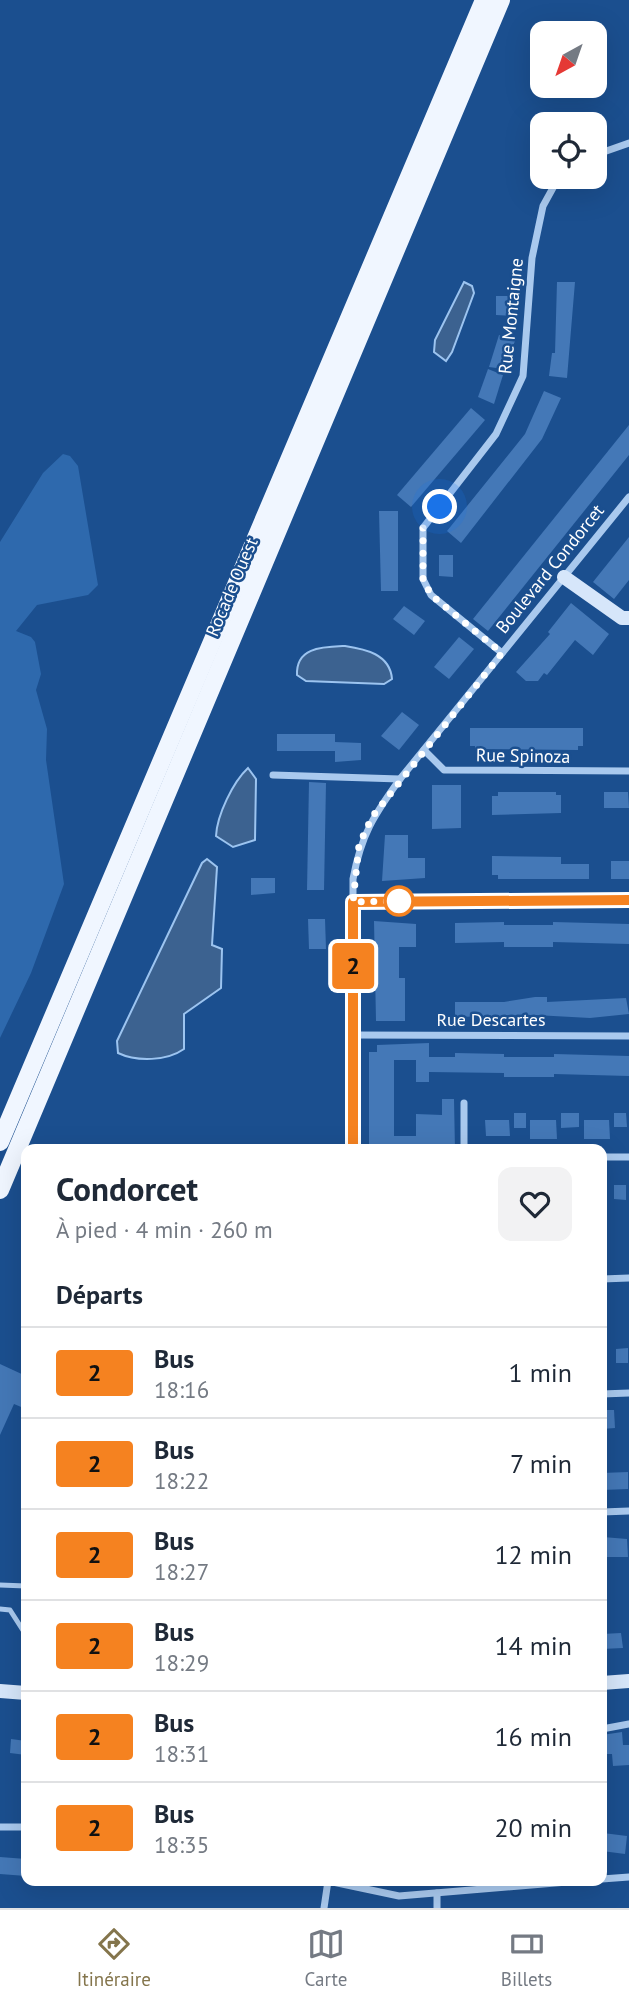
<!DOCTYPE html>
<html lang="fr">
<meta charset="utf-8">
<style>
:root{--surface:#fff;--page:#f2f2f3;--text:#1f2937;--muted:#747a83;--line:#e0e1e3;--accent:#84754c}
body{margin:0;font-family:"PT Sans",sans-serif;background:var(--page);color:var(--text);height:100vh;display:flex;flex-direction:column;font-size:26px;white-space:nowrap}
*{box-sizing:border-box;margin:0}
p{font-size:23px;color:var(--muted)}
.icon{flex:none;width:38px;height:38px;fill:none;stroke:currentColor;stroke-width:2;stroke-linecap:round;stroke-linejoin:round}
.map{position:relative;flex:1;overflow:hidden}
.sheet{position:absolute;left:21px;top:1144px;width:586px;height:742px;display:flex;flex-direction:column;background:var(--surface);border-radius:14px;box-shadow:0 7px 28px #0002}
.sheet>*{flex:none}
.badge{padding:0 14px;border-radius:5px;font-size:24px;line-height:46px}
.needle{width:46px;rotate:220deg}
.tools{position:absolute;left:530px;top:21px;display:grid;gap:14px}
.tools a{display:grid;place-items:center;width:77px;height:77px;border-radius:14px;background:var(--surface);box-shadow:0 7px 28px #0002;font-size:35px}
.you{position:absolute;width:35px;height:35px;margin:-18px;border:5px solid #fff;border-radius:50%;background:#1a73e8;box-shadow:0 0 0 10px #1a73e833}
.map>.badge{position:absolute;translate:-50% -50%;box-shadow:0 0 0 4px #fff}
h2{padding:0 35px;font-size:26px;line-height:63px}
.round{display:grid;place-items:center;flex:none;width:74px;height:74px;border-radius:14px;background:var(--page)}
.overview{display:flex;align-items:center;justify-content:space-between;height:119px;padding:0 35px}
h1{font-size:33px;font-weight:600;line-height:52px}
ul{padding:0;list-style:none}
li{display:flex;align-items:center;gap:21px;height:91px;padding:0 35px;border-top:2px solid var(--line)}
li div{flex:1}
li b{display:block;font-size:26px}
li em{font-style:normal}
li .badge{min-width:77px;font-weight:700;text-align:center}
.tab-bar{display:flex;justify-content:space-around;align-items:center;height:98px;border-top:2px solid var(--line);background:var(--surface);font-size:19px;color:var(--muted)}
.tab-bar a{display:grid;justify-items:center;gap:4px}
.tab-bar .on{color:var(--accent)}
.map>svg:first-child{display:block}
.green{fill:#2e69ad}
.water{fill:#3c6290;stroke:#9cc4f0;stroke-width:2}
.building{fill:#4478b7}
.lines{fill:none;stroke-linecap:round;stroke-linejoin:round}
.lane{stroke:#a9c9ee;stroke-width:5}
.street{stroke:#a9c9ee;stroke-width:7}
.secondary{stroke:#d6e6fa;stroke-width:14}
.primary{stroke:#f0f6ff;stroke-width:18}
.line-casing{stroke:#fff;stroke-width:16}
.line{stroke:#f58220;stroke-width:10}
.walk{stroke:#fff;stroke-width:7;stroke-dasharray:0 12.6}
.stop-dot{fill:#fff;stroke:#f58220;stroke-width:3.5}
.labels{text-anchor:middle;stroke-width:5;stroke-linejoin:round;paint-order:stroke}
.street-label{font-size:18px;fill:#fff;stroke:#1b4f8f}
</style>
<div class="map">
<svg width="629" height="1908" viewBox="0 0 629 1908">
<rect width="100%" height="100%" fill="#1b4f8f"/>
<path class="green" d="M63,454L70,456L78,466L98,585L88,595L37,605L16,631L31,637L35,642L41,674L36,690L47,729L46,760L64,884L31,973L0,1038V542L43,473Z"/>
<g class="water">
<path d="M464,282L472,286L474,293L452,352L446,361L434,352L435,340Z"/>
<path d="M345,646C365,649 390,654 392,679L384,684L306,681L297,675C296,647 322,647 345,646Z"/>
<path d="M248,768L256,779L255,840L233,847L216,836C217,815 233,782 248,768Z"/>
<path d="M207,859L217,867L212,945L222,949L221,988L184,1014V1049C167,1061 137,1062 118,1053L117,1041L202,863Z"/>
</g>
<g class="building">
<path d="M557,282H575L567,378L549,376L552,353H555Z"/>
<path d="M496,296H514V316L496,315Z"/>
<path d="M499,335L515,341L504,369L489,367Z"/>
<path d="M488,369L503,375L494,404L478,397Z"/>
<path d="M544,391L561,398L542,439L461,543L447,531L525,434Z"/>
<path d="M471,408L485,420L411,507L397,495Z"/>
<path d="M629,425V455L488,631L473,619Z"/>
<path d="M379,511H398V591H381Z"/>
<path d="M629,537V580L614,599L593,582Z"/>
<path d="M439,555H453V577L439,576Z"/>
<path d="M571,603L609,634L593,655L575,640L547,675L544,673L538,681H526L516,672L550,634L548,632Z"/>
<path d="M404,606L425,621L414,635L393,619Z"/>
<path d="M459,637L474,649L449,679L434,667Z"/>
<path d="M402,712L419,725L399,750L381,736Z"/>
<path d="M470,728H583V746H578V750L475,749V746H470Z"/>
<rect x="277" y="734" width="58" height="17"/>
<path d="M335,742L361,743V760L335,762Z"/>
<path d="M309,782L326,783L324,890H307Z"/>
<path d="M432,785H461V828L432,829Z"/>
<path d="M498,792H556V795H561V813L492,815V796H498Z"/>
<path d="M604,792H628L629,808H604Z"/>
<path d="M385,835H408V858H425V878L382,881Z"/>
<path d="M492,856L561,857V864H589V879H498V875H492Z"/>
<rect x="611" y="861" width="18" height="18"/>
<path d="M251,878H275V893L251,895Z"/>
<path d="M308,919H325L326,949H309Z"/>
<path d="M374,921L416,924V947H399V978H405V1021H376Z"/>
<path d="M504,922V925H553V922L629,924V944L553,942V947H504V942L455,943V923Z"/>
<path d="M535,997H547V1002L626,998L629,1014L590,1018L535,1015L455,1017V1002H504Z"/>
<path d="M429,1043V1057H455V1053L504,1054V1057H554V1054L629,1056V1076L554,1074V1077H504V1073L429,1072V1082H416V1060H394V1136H416V1114L442,1115V1099H454L455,1150H378V1144H369V1052H377V1045Z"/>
<rect x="514" y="1113" width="12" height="15"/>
<path d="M561,1113H579V1127L561,1128Z"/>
<path d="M614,1113H626L627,1127H614Z"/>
<path d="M485,1120H509L510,1136H486Z"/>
<path d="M530,1120H556L557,1139H530Z"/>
<path d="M584,1120H609L610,1139H584Z"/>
<path d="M614,1185H626V1200L614,1199Z"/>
<path d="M628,1348V1363H616V1349Z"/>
<path d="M0,1364L26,1376V1409L14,1404L0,1435Z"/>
<path d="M602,1410H614L615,1428L602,1429Z"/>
<path d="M628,1472V1489L602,1490V1473Z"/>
<path d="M603,1537L627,1539L628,1557H604Z"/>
<path d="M621,1633L623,1648L602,1649V1634Z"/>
<path d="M622,1732L623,1745H629V1765L613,1766L612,1754H602V1735Z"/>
<path d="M11,1739L26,1741V1755L10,1753Z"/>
<path d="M603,1833L627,1836L625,1854L602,1851Z"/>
<path d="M0,1857L26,1859V1876L0,1874Z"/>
</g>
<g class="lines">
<g class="lane">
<path d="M0,1585L26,1586"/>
<path d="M0,1609L10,1610L26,1635"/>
</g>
<g class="street">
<path d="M595,155L629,143"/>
<path d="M502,653L431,595L423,579V528L496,434L523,376L532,258L543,206L554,186L565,177"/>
<path d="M424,750L444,770L629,771"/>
<path d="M273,775L400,779"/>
<path d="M353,902L629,900"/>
<path d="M353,1035L629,1036"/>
<path d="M464,1103V1150"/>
<path d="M353,1150V879C361,835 374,815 400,779L629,497"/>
<path d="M602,1157H629"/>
<path d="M602,1279L629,1278"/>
<path d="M602,1394L629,1393"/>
<path d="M602,1512L629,1511"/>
<path d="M602,1729L629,1724"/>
<path d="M0,1827H26"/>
<path d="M602,1879L629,1877"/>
<path d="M328,1881L399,1896L579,1881"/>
<path d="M437,1893V1908"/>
<path d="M324,1908L328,1881"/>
</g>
<g class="secondary">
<path d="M564,577L622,618H629"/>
<path d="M602,1683L629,1681"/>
<path d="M0,1691L26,1693"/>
</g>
<g class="primary">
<path d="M0,1142L484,0"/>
<path d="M0,1190L501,0"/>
</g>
</g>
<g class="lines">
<defs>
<path id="line" d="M353,1150V902L629,900"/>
</defs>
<use href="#line" class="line-casing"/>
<use href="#line" class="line"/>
<path class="walk" d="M399,901L353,902L359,845L372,817L502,653L431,595L423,579V528L440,507"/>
</g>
<circle class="stop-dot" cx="399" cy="901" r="14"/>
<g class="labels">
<g class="street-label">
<text transform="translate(511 316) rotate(-84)" y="6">Rue Montaigne</text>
<text transform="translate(550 569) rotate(-51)" y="6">Boulevard Condorcet</text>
<text transform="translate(232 587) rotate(-67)" y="6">Rocade Ouest</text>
<text transform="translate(523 756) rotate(1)" y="6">Rue Spinoza</text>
<text x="491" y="1026">Rue Descartes</text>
</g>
</g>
</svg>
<div class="tools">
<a><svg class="needle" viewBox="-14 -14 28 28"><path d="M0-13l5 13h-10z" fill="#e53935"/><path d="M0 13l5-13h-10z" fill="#747a83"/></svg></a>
<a><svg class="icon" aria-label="locate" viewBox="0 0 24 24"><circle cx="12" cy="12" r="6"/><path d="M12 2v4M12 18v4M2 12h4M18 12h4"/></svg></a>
</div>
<div class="you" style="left:440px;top:507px"></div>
<b class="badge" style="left:353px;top:966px;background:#f58220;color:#111">2</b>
<section class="sheet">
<div class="overview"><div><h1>Condorcet</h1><p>À pied · 4 min · 260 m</p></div><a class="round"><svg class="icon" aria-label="heart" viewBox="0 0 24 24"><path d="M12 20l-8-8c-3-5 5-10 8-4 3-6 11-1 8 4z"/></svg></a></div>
<h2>Départs</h2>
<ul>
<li><span class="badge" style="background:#f58220;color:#111">2</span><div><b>Bus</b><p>18:16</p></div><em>1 min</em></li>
<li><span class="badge" style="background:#f58220;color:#111">2</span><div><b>Bus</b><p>18:22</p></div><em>7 min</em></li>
<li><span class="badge" style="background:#f58220;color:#111">2</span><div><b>Bus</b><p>18:27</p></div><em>12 min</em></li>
<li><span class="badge" style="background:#f58220;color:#111">2</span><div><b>Bus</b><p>18:29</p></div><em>14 min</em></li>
<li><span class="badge" style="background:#f58220;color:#111">2</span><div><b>Bus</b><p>18:31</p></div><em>16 min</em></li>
<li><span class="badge" style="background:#f58220;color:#111">2</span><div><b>Bus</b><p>18:35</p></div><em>20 min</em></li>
</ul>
</section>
</div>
<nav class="tab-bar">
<a class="on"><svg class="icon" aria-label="directions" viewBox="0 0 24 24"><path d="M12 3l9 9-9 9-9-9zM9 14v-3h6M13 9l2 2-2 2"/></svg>Itinéraire</a>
<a><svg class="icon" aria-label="map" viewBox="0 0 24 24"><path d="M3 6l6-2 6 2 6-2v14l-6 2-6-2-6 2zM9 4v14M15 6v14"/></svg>Carte</a>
<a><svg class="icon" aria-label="tickets" viewBox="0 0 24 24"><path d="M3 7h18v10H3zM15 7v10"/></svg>Billets</a>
</nav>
